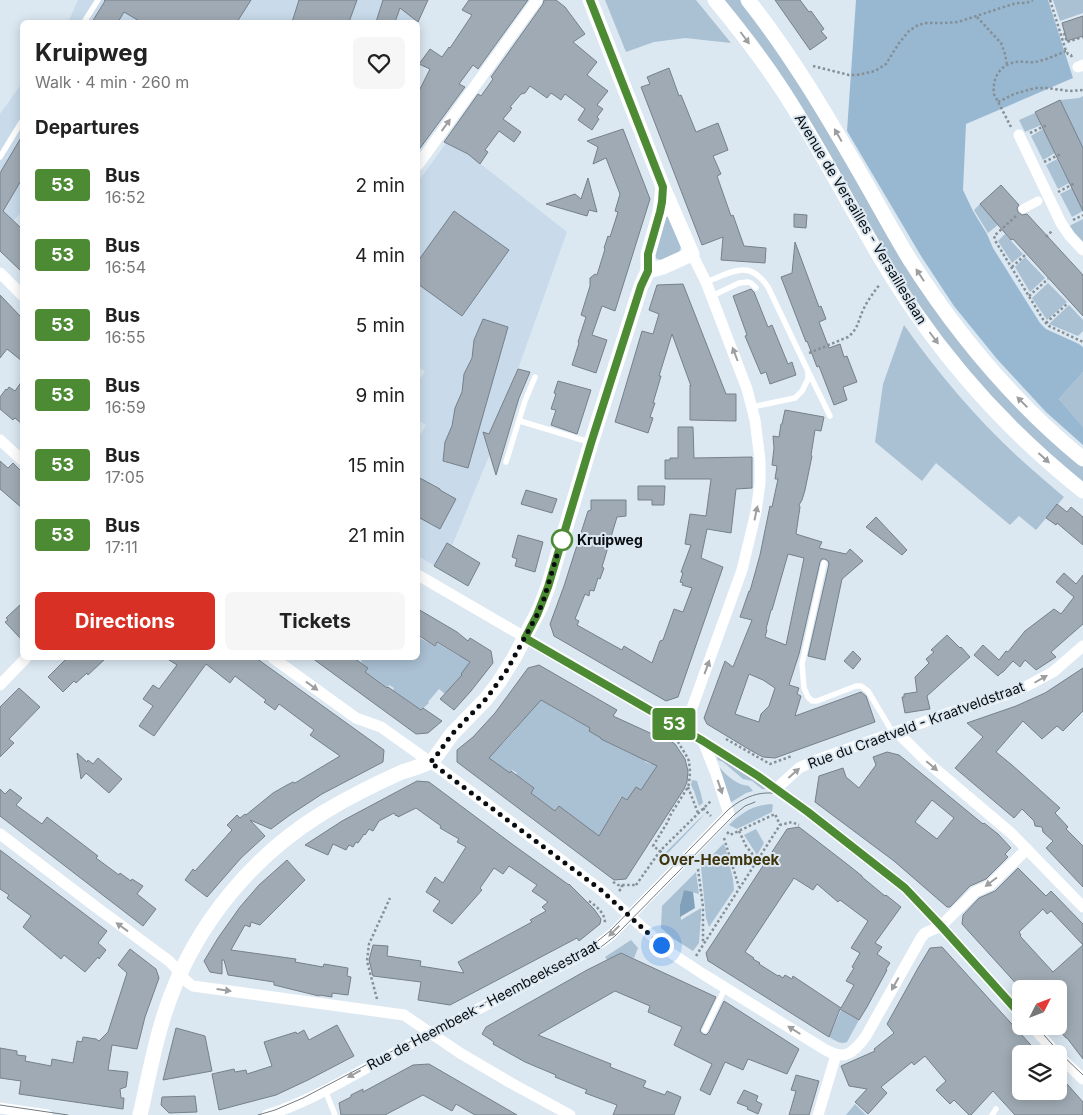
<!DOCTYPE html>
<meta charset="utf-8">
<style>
:root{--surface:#fff;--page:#f6f6f6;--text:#222;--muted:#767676;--accent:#d93025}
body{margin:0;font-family:Inter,sans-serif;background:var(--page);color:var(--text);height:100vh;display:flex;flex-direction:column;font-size:19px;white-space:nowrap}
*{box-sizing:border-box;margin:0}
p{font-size:16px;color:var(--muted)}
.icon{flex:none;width:28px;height:28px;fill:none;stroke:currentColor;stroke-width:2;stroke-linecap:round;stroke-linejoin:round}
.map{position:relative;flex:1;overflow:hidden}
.sheet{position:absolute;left:20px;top:20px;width:400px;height:640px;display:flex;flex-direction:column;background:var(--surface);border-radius:8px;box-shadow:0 2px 12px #0003}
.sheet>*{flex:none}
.badge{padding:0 10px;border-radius:4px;font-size:18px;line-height:32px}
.needle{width:32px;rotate:48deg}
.tools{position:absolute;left:1012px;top:980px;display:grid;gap:10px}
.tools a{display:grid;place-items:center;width:55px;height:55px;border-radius:8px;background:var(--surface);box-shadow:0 2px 12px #0003;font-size:25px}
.you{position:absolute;width:25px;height:25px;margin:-12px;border:4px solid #fff;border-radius:50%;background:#1a73e8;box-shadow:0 0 0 8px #1a73e833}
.map>.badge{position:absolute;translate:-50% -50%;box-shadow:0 0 0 2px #fff}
h2{padding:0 15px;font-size:19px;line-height:45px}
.round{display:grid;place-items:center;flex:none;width:52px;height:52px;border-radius:8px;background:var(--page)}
.summary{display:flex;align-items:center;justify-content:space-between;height:85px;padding:0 15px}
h1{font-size:24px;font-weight:700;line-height:38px}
.cta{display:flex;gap:10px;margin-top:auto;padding:10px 15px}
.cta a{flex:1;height:58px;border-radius:8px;background:var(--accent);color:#fff;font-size:20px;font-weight:700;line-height:58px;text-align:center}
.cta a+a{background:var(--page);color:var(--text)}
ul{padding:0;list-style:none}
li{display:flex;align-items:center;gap:15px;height:70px;padding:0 15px}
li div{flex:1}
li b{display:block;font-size:19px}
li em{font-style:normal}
li .badge{min-width:55px;font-weight:700;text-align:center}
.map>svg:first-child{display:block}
.built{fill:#c9dbeb}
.green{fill:#aac0d3}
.forest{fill:#98b8d2}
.water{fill:#81a0b9}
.building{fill:#9faab4;stroke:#75808a;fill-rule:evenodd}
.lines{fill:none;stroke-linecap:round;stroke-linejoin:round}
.path{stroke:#858f96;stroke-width:2.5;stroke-dasharray:2.5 2.5;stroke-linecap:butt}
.service{stroke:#fff;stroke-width:5.5}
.pedestrian{stroke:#fff;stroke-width:9}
.minor{stroke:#fff;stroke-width:11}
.tertiary{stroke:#fff;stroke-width:15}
.tram{stroke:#727b81;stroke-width:1}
.oneway{fill:#9d9e9f}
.line-casing{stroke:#fff;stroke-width:11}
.line{stroke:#4c8b33;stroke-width:8}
.walk{stroke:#090d10;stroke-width:5;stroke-dasharray:0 9}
.stop-dot{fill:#fff;stroke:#4c8b33;stroke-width:2.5}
.labels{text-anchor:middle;stroke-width:4;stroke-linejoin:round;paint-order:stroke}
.street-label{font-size:14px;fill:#090d10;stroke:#dbe8f2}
.stop-label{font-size:14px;font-weight:bold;fill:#090d10;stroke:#dbe8f2;text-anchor:start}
.neighbourhood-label{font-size:15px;font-weight:bold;fill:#3f3409;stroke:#dbe8f2}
</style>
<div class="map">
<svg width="1083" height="1115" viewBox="0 0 1083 1115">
<rect width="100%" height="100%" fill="#dbe8f2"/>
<g class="built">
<path d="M78,0H418L413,22H67L70,18Z"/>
<path d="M22,83V211L0,236V114Z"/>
<path d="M446,143L468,154L567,232L518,369L503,403L490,454L442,570L418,556V439L426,425L418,420V383L425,371L418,367V182Z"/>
</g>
<g class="green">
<path d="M605,0H696L731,43L685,38L654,42L626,52Z"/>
<path d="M722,0H741L777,47L917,279L1083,465V485L1056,462L995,402L929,322Z"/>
<path d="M1053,0H1083V13L1060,21Z"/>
<path d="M1083,96V148L1060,100L1079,98Z"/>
<path d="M1035,113L1041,125L1025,132L1019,120Z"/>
<path d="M1043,129L1055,153L1043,160L1031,136Z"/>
<path d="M1057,159L1069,183L1058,189L1046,165Z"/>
<path d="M1072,188L1083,211L1072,217L1060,194Z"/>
<path d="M980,204L999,224L988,233L974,210Z"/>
<path d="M666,217H670L681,247L679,252L662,260L657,259L653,254L664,219Z"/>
<path d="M1083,219V243L1067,227Z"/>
<path d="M1005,234L1023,254L1012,263L998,241Z"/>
<path d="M1025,257L1045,278L1030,292L1015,267Z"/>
<path d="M1048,283L1067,302L1047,320L1032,298Z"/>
<path d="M1069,305L1083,320V331L1078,336L1049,324Z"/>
<path d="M904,325C937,372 975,417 1017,456C1032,470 1048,483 1064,497L1036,530L1019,516L1010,525L936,463L922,481L875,442L883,384Z"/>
<path d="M1083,372V427L1059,399Z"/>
<path d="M418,637L435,646L437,643L459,656L460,654L470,663L461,674L462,675L445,694L439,689L428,702L429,703L421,710L393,690L394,688L389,685L387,688L365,672L368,668L361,662L362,661L358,658H418Z"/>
<path d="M540,689L552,704L551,706L573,719L592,726L589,731L631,754L636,744L649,754L645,762L651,764L654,756L666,761L639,794L630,801L621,797L606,824L604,854L571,815L559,806L555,811L531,793L534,788L523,779L514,777L517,773L512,770L509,773L496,763L479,755L503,743L515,730L511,727Z"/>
<path d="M717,757L737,768L766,789H762L752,781L743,779L723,762L718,760Z"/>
<path d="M719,767C727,776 737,785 749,786L753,791L746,793L730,803Z"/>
<path d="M692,780L697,781L701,794L703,803L699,806L694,791L691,785Z"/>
<path d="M771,804L773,805L772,812L737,829L729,825C741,813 753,805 771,804Z"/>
<path d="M705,814L667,854L665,853L698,820Z"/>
<path d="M756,829L764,843L757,855L744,835Z"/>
<path d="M723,844L725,846L733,879L734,890L709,927L706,918L701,867Z"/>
<path d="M696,872L699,894L684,890L680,905L681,920L701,908V918L699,943L693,951L674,939L661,928L662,906Z"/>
<path d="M631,940L638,948L634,958L621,953L607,960L605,957Z"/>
<path d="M841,1010L859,1020L847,1042C840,1045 835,1040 829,1037Z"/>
<path d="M855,1104L866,1115H846Z"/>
</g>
<path class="forest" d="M856,0H1048L1073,78L966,124L963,190L973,211L987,234L993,248L1040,323L1046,329L1079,344L1083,347V372L1059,399L1083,427V445L1046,412L1021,385L997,359L954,306L921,256L847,131Z"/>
<path class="water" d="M684,890L693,892L695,908L680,917V905Z"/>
<g class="building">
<path d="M104,0H251L237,22H141L124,12L118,22H92L105,1Z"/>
<path d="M299,0H357L349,22H292Z"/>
<path d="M383,0H428L418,22L400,8L395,22H376Z"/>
<path d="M469,0H528L478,69L473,65L459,84L465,87L418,151V93L430,69L419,64L430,49L442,57L449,47L450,48L472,15L462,10Z"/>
<path d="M544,0H556L565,7L585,34L573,42L597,62L587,75L608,91L597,105L603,109L597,117L599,119L592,130L578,120L585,109L565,94L561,100L551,93L547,98L530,86L525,93L521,94L510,107L512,108L503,119L521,132L514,142L499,131L485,150L488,152L480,164L468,154L444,142L478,94L481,96L493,79L491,77L543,4Z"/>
<path d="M775,0H800L809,12L811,11L824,29L821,31L827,38L810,50Z"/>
<path d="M1083,16V36L1067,41L1062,23Z"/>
<path d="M669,68L679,96L681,95L696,132L718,123L728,150L713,156L721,174L717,176L731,216L733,215L744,246L766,248L765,263L721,260L723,237L702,245L641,87L650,84L647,77Z"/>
<path d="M1060,100L1083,148V211L1035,112Z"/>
<path d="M623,129L650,199L615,311L602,306L592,335L607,340L596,373L572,365L579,343L578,342L586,317L581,315L590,286V278L595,274L597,275L605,249L604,248L608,236L610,237L618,212L615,211L620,194L606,158L593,164L598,147L587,141Z"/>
<path d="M22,136V179L3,211L22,229V272L0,251V173Z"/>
<path d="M588,178L597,212L589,210L587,216L546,204L575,194L581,199Z"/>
<path d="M1001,185L1019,205L1017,208L1018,212L1022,215L1027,214L1083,275V316L1013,239L1011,240L980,204Z"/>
<path d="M454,211L509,250L462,316L418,284V261Z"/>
<path d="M794,214L807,215L806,228L794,227Z"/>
<path d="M795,242L819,307L821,306L826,319L819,322L829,348L840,344L844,357L847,356L857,382L843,387L847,400L834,405L819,366L817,367L807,341L806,342L781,277L792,273Z"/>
<path d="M683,284L726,394H736V421L690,420V385L691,386L672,334L659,376H661L653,403H655L650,417L653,418L648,433L615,422L642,331L653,334L659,314L649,310L657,285Z"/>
<path d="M751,289L754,292L768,327L772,325L788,364L792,362L796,375L770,384L766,372L761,374L745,336L747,335L733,296Z"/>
<path d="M0,295L22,318V361L7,349L0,358Z"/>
<path d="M483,319L508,327L468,468L443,461L445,442L452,426L455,408L462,392L464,374L472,358L474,340Z"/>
<path d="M518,369L530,372L519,398L496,475L483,432L489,434Z"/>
<path d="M22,381V424L15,418L13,420L0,409V397L6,389L7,390L9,387L15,391Z"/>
<path d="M558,381L591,390L577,434L551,425L556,410L551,409L556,394L554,393Z"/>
<path d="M785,410L824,417L821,431L815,430L811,455L812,456L805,490L802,500L799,505L800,507L796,534L822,542L819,548L846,554L850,549L863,561L842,579L825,660L808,656L829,564L828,561L825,559H822L820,562L799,654L789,685L799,688L797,694L801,696L795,716L861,692L866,696L875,722L775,758L763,757L750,750L707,724L704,718L725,661L733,667L752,620L740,617L749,591H750L760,555L770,506L772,507L778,479H775L777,466L772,465L774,448L773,436L779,437L781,424H782ZM788,554L804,558L786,645L765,637L767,630L766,629L771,610H772ZM749,674L763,680L775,688L769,706L761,714L759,722L735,714Z"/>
<path d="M678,427H693L694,458L752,457V488L736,489L731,533L707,529L701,558L723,567L678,697L666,701L554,636L550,624L564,586L588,511L591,510V500H626V516L617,517L602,567L604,568L600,579L598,578L594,591L590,590L589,596L585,594L575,619L579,621L577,625L611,644L622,650L624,646L652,663L660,641L663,640L674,609L683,612L692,588L682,585L683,583L680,582L683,573L681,572L691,545L685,544L690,514L706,516L711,479H665V460H670V458H678Z"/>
<path d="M0,461L8,468L13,463L22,472V508L0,489Z"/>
<path d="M418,477L440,489V490L456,499L440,529L418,517Z"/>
<path d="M638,486H665L664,505H652V500H638Z"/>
<path d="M526,490L557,499L552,513L521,504Z"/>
<path d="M1057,504L1067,512L1071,507L1083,517V545L1057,523L1056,525L1046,518Z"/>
<path d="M876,517L907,550L902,555L866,527Z"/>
<path d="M518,535L543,542L535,572L515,566L517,559L512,557Z"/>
<path d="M447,543L480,563L468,586L434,566Z"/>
<path d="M1064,573L1076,584L1083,575V624L1051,652L1056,657L1036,670L1025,660L1020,667L1013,661L1003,672L1001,673L998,676L974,655L983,645L999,660L1006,651L1008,652L1025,631L1054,609L1061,614L1074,597L1056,582Z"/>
<path d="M22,603V640L5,622L8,620L6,618Z"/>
<path d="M418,609L457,632L468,641L470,638L491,651L493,663L471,691L454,710L440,699L462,675L461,674L470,662L437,642L435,646L418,635Z"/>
<path d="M947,635L960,648L961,647L970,657L927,696L930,709L905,713L902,697H904V694L917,692L915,677L929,663L926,659L934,652L931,650Z"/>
<path d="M853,651L861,659L853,669L844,661Z"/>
<path d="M67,658H106L88,675L87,673L76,683L74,681L63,692L48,677Z"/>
<path d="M166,658H256L384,750L383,762L322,794L290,815L271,829L250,820L265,836L241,858L207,897L185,880L193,869L195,871L232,830L227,825L237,815L240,818L245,814L246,815L273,793L287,785L293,782L295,783L340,756L310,735L314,730L279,704L275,710L264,702L266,700L235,676L230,683L206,664L154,736L139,726L153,706L143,699L153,685L159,689L177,665Z"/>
<path d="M312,658H354L368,668L365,672L387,688L388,687L421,710L423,708L442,721L428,733L416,734Z"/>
<path d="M539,665L617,710L613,716L661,738L662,736L675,744L685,759L688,771L687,782L684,789L626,879L614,880L457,762V750L473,737L495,713L528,668ZM541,700L590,728L589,731L601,738V739L657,766L641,790L636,787L627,800L622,797L599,836L559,806L555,811L531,793L534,788L511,771L510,773L489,758Z"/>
<path d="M1083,668V711L1063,731L1057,726L1042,739L1023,721L996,752L1012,765L1060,808L1055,813L1068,827L1066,829L1083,846V887L1046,848L1053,841L1043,832L1042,827L1035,826L1034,821L1022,809L1014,818L955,768L983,737L967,723L1016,706L1045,693Z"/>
<path d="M19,688L40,707L9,739L14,743L0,757V707Z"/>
<path d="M887,752L899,755L983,824L984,823L998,834L1011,848L1005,854L1008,857L986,879L970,886L950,907H947L894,861L815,802L819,776L843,768L846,777L859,788L876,765L873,757ZM932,800L954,818L937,839L915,822Z"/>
<path d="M77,753L87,762L88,760L93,764L98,758L122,779L109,793L86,773L81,779Z"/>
<path d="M417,781L429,782L512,844L569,885V884L594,909L601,919L600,924L579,941L577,938L450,1005L418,1000L421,982L373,976L369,960L373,945L388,946L387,956L421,961L420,966L464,973L458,962L532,922L530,920L546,911L542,907L548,902L532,891L537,885L509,866L503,874L494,868L480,888L482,890L452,924L433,911L440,901L426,892L435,877L443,883L466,847L457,842L459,839L440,828L441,826L416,808L398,817L397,815L396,816L394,813L379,821L373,831L369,829L365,835L364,834L358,843L356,842L353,847L349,845L346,850L333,844L328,855L305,845L342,821Z"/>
<path d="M0,789L5,794L10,789L22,798L16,805L42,824L47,817L98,856L96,858L119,875L120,873L131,881L132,879L143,886L137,894L156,909L143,926L0,816Z"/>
<path d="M799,827L847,864L862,876V877L885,896L886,895L901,907L875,943L882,947L877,954L890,963L886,969L887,970L867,1007L859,1020L840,1009L829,1037L710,962L708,961L706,953L787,829ZM794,878L813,890L817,884L838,902L840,900L868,921L851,948L860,953L852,967L854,968L846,981L854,985L841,1008L793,976L792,979L785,975L783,978L779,975L778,976L759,964L760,963L753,959L754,958L745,952Z"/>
<path d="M0,850L107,931L98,943L106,950L99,959L98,957L85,972L64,955L61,959L23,927L31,916L7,898L9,895L0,889Z"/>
<path d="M287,860L305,880L260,925L251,922L250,927L245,925L231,950L296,959L295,962L323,967L324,964L348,968L347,976L351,977L348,995L332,993V997L319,995V996L274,985V982L228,975L224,960H222V974L210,972L204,961L218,938L240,907L259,885Z"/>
<path d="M1018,868L1046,896L1051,891L1083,924V945L1051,911L1047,914L1043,909L1019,932L1021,935L1020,936L1053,972L1083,945V1059L1067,1038H1066L1059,1030V989H1021L962,924L963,915L979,898L995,891Z"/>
<path d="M942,947L1039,1054H1021V1091H1059V1075L1083,1102V1115H1015L993,1091L971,1115H969L954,1100L950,1104L936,1090L946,1081L925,1056L914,1065L912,1062L881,1087L887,1093L868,1114L855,1102L867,1089L849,1086L841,1066L875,1051L874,1049L894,1033L887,1024L918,968L930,948Z"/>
<path d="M130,949L156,969L159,978L145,1017L137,1049L112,1045L108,1070L128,1072L126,1087L120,1089L121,1098H124L123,1109L19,1094L21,1081L0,1078V1048L17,1051V1055L26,1056L25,1061L51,1066L52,1059L73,1063L77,1041L82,1042L83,1037L96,1039L99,1041L108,1032L127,973L118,965Z"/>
<path d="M621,953L716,997L701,1028L700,1031L703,1034L706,1035L709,1032L724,1001L799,1049L787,1074L748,1059L743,1070L725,1062L710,1095L700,1090L712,1064L674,1045L682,1027L648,1012L650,1006L615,991L538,1035L611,1064L610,1067L646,1081L643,1087L665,1095L667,1091L681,1097L674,1115H613L617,1105L585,1093L587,1090L555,1077L556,1075L525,1062L493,1044L494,1042L482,1034L486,1027L587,970Z"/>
<path d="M337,1025L354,1056L308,1080L276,1095L219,1110L212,1074L234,1069L235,1072L246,1070L247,1074L272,1066L264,1042L296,1032L297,1034L304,1030L309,1040Z"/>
<path d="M176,1028L205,1036L212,1071L163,1080Z"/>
<path d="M429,1064L517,1115H475L456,1104L452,1111L423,1095L385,1115H341L339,1103L351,1097V1095L363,1089V1092L413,1065Z"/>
<path d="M796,1075L819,1081L809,1115H789L796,1091L791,1090Z"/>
<path d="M744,1090L758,1096L756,1101L762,1104L758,1114L747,1109L748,1107L737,1103Z"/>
<path d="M195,1096L197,1112L169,1113L161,1105L162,1097Z"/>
</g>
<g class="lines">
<g class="path">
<path d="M1050,0L1066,51L1068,54L1071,55L1072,58"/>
<path d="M977,17L1001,43L1005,54L1007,65"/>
<path d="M1064,33L1067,42L1083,37"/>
<path d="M813,66L849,75H857L875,71L886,64L899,43L909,31L918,25L926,23H945L958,22L1016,3H1026L1033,0"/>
<path d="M998,102L1014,94L1035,88H1046L1070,91L1083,90"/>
<path d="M1011,127L994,94C992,81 998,67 1012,63C1019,60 1028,63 1035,62C1046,60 1056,55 1066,51"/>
<path d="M1030,133L1047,125"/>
<path d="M1044,162L1061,154"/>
<path d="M1058,192L1075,183"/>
<path d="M1016,216L994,236L996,242L1044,321L1049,326L1083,342"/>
<path d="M1073,220L1083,215"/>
<path d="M1046,237L1052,231"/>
<path d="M1012,267L1025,255"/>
<path d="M1029,296L1048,279"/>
<path d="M1046,323L1068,303"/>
<path d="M809,353L848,337C859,328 858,320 864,308C868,300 874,292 880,284"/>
<path d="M726,739L770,764L792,756"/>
<path d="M688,787L698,813"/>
<path d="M703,808L711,816"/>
<path d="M739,831L746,846L757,860"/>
<path d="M727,832L730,835L775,814L780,825"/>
<path d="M724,838L739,887"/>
<path d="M665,856L660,851L712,800"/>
<path d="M698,869L703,907V943"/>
<path d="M613,882L618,885H636"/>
<path d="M636,885L660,851L653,846L667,823L671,814L688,787L689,783L690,772L689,761L686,755L678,742"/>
<path d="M619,891L622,888V885"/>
<path d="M589,901C597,907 605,913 605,923"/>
<path d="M696,956L780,825L792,822L799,825"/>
<path d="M377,999L367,961L369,944L390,898"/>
</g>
<g class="service">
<path d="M84,22L98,0"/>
<path d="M0,157L22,121"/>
<path d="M706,282C731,273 749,258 768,287L808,371V379L802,391L795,398L752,407"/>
<path d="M712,296L739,283L748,282L751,283L756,288"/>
<path d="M809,373L830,416"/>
<path d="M520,421L589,442"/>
<path d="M506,462L525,401L535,377"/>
<path d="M824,563L802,664L804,688L808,697L812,701H817L856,686H861L868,691L893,733"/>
<path d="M705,1030L725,988"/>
<path d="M325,1090L335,1115"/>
<path d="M992,1115L996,1109"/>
</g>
<path class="pedestrian" d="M1023,209L1038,201"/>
<g class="minor">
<path d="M1078,67L1083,65"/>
<path d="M1019,135L1061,223L1070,236L1083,250"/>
<path d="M418,165L537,0"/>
<path d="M0,273L22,295"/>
<path d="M0,440L22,460"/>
<path d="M418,575L703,741L758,776L808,812L905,888L941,926L1021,1015"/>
<path d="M273,658L356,718L381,727L447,774L601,890L671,953L703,974L824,1049C844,1061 853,1054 866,1036L921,938L925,933L941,926L975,892L990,885L1027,849"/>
<path d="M0,685L26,658"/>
<path d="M684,730L742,570L756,512L760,483V460L755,420L747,389L706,282L692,254"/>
<path d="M897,732L926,761L1011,833L1083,907"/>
<path d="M776,789L799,768L814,761L952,712L1008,694L1027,686L1053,672L1083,646"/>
<path d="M0,834L92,904L169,961C178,969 182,980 193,986L404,1015L460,1053L511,1083L570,1115"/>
<path d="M1032,1026L1057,1054"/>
<path d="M1059,1056L1083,1079"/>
<path d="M0,1108L47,1115"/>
<path d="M267,1115C315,1100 359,1071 403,1048C449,1024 495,1001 541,976C565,963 591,952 612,934L729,814L716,774L703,741"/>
<path d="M818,1115L836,1055"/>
</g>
<g class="tertiary">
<path d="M590,0L663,187L692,254L663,267L648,271"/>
<path d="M715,0C739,29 762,59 783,91C830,163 866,241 915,312C962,380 1019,440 1083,491"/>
<path d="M748,0C790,53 825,112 859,171C876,200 892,231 910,260C957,334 1015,403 1083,459"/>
<path d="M140,1115C149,1076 156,1035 170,998C198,922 253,856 321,814C347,798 375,784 402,772C413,768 425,766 434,759L452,734L486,699L499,682L514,658L540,608L548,587L591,443L641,286L648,271V254L660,212L663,187"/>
</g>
<g class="tram">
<path d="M601,947L615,936L734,815L745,806L755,802"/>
<path d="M1036,1026L1059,1052L1083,1075"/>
<path d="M0,1105L68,1115"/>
<path d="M258,1115L275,1110L303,1098L583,951L594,944L610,931L728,810C749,792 772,787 798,801L907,885L1021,1010"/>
</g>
</g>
<defs><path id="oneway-solid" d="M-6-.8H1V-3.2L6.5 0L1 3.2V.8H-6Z" transform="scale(1.25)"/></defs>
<g class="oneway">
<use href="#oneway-solid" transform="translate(745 38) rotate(53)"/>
<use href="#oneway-solid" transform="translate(446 125) rotate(-54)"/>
<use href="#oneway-solid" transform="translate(838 135) rotate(-120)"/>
<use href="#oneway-solid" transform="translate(920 275) rotate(-123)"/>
<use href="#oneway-solid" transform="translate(934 338) rotate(53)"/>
<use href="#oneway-solid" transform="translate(735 354) rotate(-111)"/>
<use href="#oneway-solid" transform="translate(1022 402) rotate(-135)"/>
<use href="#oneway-solid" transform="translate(1044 458) rotate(42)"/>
<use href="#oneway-solid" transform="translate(756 513) rotate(-78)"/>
<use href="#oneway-solid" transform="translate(707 667) rotate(-70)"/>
<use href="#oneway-solid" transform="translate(1041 679) rotate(-30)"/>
<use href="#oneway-solid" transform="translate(312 686) rotate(36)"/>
<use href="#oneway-solid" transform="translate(932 766) rotate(40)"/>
<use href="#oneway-solid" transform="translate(794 773) rotate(-41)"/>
<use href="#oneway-solid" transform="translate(720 787) rotate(71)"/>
<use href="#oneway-solid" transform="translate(991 882) rotate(143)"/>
<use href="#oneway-solid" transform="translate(122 927) rotate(-144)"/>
<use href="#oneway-solid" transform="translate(614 931) rotate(136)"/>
<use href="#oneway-solid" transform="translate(895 984) rotate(119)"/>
<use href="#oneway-solid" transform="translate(224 990) rotate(8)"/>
<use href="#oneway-solid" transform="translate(794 1030) rotate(-148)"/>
<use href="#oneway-solid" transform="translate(354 1074) rotate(152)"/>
</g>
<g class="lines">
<defs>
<path id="line" d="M590,0L663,187L662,202L660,212L648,254V271L641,286L591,443L548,587L537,615L525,638L703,741L758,776L808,812L905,888L941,926L1021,1015"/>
</defs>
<use href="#line" class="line-casing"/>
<use href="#line" class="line"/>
<path class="walk" d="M562,540L563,535L543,602L537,615L507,670L486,699L452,734L434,759L430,762L601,890L661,945"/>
</g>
<circle class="stop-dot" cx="562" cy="540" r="10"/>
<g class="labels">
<g class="street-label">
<text transform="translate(861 219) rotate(59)" y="5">Avenue de Versailles - Versailleslaan</text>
<text transform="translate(916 725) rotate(-20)" y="5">Rue du Craetveld - Kraatveldstraat</text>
<text transform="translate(483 1005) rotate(-28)" y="5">Rue de Heembeek - Heembeeksestraat</text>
</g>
<g class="stop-label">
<text x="577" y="545">Kruipweg</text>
</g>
<g class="neighbourhood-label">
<text x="719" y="865">Over-Heembeek</text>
</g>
</g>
</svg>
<div class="tools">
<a><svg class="needle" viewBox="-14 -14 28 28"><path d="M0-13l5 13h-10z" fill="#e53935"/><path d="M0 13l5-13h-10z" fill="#767676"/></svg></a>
<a><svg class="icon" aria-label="layers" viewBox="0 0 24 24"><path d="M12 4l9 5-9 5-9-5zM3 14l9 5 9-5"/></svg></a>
</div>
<div class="you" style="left:661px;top:945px"></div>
<b class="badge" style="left:674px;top:724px;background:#4c8b33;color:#fff">53</b>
<section class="sheet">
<div class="summary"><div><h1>Kruipweg</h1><p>Walk · 4 min · 260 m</p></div><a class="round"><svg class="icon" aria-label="heart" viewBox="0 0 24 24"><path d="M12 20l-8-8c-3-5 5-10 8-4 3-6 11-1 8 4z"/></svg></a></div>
<h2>Departures</h2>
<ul>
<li><span class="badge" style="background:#4c8b33;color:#fff">53</span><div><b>Bus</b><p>16:52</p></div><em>2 min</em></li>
<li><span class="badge" style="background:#4c8b33;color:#fff">53</span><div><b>Bus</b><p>16:54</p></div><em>4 min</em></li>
<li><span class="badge" style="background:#4c8b33;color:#fff">53</span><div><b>Bus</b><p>16:55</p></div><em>5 min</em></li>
<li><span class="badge" style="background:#4c8b33;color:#fff">53</span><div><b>Bus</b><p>16:59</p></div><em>9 min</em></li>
<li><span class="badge" style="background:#4c8b33;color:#fff">53</span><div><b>Bus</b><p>17:05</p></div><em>15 min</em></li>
<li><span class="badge" style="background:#4c8b33;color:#fff">53</span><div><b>Bus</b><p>17:11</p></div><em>21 min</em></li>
</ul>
<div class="cta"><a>Directions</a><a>Tickets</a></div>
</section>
</div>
